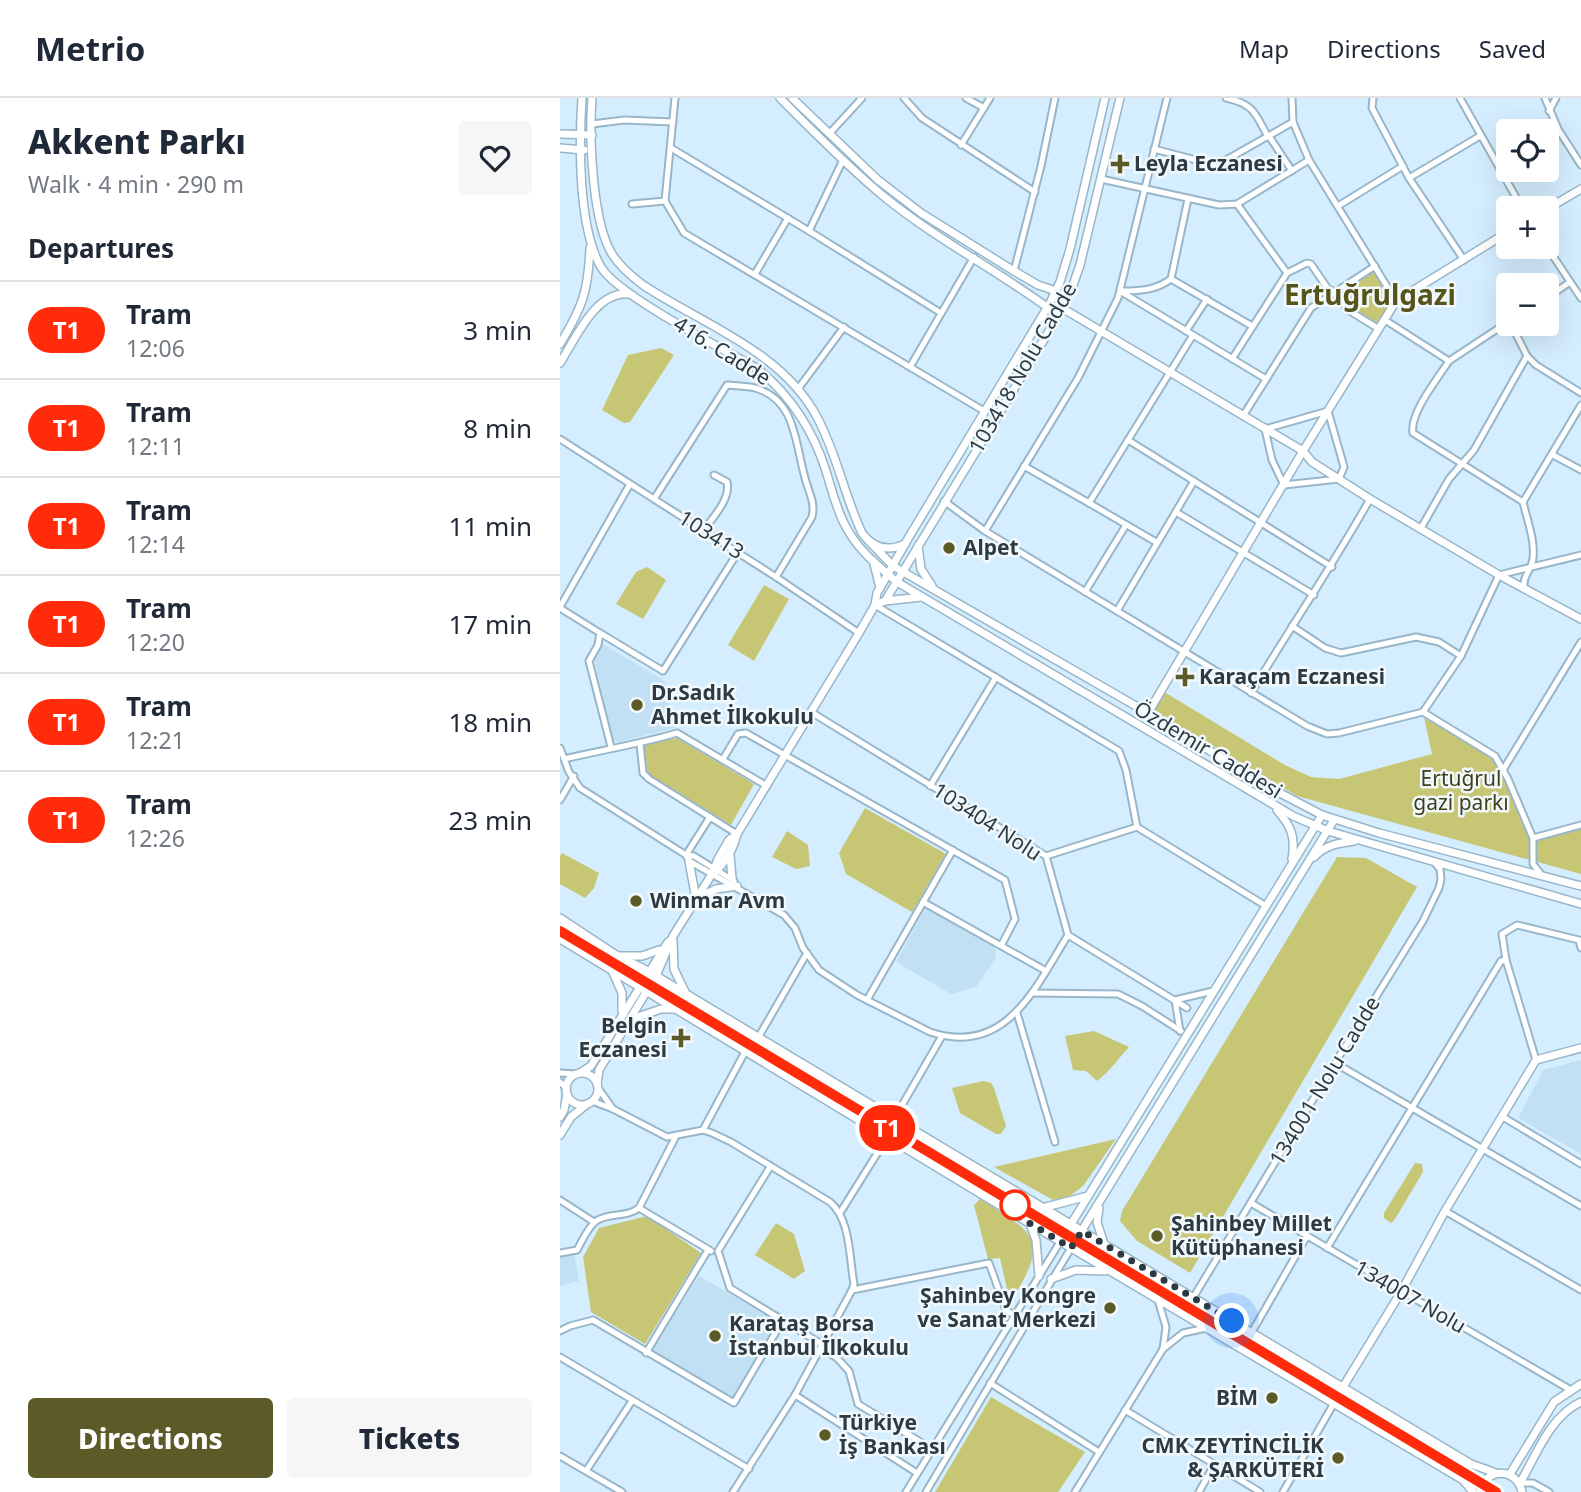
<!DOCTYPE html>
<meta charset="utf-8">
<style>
:root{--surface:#fff;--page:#f6f6f7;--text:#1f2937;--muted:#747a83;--line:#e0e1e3;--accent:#5c5b28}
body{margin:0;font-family:"Noto Sans",sans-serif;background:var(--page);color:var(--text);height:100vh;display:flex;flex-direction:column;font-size:26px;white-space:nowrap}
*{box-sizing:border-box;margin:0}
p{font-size:23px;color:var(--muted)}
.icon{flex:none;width:38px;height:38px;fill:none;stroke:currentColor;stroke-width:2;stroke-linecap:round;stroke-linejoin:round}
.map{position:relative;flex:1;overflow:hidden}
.panel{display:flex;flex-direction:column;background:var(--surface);width:560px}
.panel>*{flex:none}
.badge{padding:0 14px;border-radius:23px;font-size:24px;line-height:46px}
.buttons{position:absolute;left:936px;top:21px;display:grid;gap:14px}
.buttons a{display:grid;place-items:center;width:63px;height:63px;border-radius:7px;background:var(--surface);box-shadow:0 7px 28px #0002;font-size:35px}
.you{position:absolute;width:35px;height:35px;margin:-18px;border:5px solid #fff;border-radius:50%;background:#1a73e8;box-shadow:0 0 0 10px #1a73e833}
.map>.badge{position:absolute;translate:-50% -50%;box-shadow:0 0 0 4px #fff}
h2{padding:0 28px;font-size:26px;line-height:63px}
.round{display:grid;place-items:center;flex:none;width:74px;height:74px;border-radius:7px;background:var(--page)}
.head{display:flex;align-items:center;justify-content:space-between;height:119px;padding:0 28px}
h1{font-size:33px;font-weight:800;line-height:52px}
.button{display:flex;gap:14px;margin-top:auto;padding:14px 28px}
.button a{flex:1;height:80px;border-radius:7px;background:var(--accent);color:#fff;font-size:28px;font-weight:800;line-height:80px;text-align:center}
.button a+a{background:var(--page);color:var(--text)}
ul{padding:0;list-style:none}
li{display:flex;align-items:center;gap:21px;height:98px;padding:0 28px;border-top:2px solid var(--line)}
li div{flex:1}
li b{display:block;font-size:26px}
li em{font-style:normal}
li .badge{min-width:77px;font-weight:700;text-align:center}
header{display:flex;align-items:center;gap:42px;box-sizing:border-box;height:98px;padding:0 35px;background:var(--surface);border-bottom:2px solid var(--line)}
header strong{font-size:33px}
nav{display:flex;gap:38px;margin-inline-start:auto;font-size:24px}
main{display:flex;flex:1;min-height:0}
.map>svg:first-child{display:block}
.built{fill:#c2e0f4}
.green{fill:#c7c674}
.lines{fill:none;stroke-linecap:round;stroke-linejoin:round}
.street-casing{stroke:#98b6c9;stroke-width:9}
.secondary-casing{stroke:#98b6c9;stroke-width:10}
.street{stroke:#fff;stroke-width:5}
.secondary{stroke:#fff;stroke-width:7}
.tram{stroke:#43515a;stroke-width:2}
.line-casing{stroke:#fff;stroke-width:16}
.line{stroke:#ff2b0a;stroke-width:10}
.walk{stroke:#2d3a42;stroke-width:7;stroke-dasharray:0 12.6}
.poi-dot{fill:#5c5b28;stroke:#f2f9fd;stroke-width:2.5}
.stop-dot{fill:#fff;stroke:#ff2b0a;stroke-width:3.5}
.labels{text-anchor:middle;stroke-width:5;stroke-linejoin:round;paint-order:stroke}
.poi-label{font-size:21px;font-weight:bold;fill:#2d3a42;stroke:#f2f9fd;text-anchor:start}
.street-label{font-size:21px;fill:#2d3a42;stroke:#f2f9fd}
.park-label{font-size:21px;fill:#3f3e1a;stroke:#f2f9fd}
.district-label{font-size:28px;font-weight:bold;fill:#565418;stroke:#f2f9fd}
</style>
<header>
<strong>Metrio</strong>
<nav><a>Map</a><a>Directions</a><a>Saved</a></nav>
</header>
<main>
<section class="panel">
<div class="head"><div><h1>Akkent Parkı</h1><p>Walk · 4 min · 290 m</p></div><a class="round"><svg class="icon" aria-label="heart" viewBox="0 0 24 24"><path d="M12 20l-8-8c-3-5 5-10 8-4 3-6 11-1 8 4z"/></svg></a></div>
<h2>Departures</h2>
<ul>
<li><span class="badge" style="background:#ff2b0a;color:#fff">T1</span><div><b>Tram</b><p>12:06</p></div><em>3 min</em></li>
<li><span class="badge" style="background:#ff2b0a;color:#fff">T1</span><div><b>Tram</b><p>12:11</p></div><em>8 min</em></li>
<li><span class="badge" style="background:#ff2b0a;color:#fff">T1</span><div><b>Tram</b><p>12:14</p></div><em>11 min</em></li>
<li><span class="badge" style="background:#ff2b0a;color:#fff">T1</span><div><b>Tram</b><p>12:20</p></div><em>17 min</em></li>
<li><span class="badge" style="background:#ff2b0a;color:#fff">T1</span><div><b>Tram</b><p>12:21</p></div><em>18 min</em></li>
<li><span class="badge" style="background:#ff2b0a;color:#fff">T1</span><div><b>Tram</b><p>12:26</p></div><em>23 min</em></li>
</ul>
<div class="button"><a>Directions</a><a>Tickets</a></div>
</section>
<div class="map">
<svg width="1021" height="1394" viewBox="0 0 1021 1394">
<rect width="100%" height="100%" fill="#d5eeff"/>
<g class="built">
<path d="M43,546L105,583L114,630L59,644L53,643L34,560Z"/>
<path d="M367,807L435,844L436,859L416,889L391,896L336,864Z"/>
<path d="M1021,962V1056L958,1020L983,972Z"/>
<path d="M14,1155L19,1183L0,1188V1158Z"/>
<path d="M139,1178L217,1223L173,1300L92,1252Z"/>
</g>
<g class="green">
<path d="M815,168L836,203L819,231L788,212L776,194Z"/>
<path d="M101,250L114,257L70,324L64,325L42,312L68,257Z"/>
<path d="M87,469L106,482L83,521L56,506L76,474Z"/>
<path d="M204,487L229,501L194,563L168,547Z"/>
<path d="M601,592L725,667L751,679L779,681L872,656L863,614L935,658L973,740L1021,727V776L737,698L591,611Z"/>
<path d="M117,640L194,686L171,727L88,676L84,647Z"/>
<path d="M305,710L386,756L352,814L286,776L279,755Z"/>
<path d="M227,733L248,747L250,768L236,771L212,759Z"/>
<path d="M2,755L39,775L34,790L25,800L0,786V758Z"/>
<path d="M777,759L806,760L857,789L630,1175L577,1143L560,1123L562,1113Z"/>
<path d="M534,933L569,949C558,961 550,973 537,983L526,973L513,972L505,938Z"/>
<path d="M423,983L431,985L434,990L446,1028L441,1036H436L400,1015L392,990Z"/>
<path d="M556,1041L523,1088L510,1098L493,1102L434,1069Z"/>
<path d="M855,1065L862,1066L863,1074L835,1121L831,1125L824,1120V1115Z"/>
<path d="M420,1101C475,1136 491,1140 451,1203L449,1200L440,1160L428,1161L414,1107Z"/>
<path d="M87,1118L141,1155L85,1246L31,1214L23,1159L39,1130Z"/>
<path d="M216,1125L234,1136L245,1173L234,1181L195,1157Z"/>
<path d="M431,1299L525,1354L498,1394H375Z"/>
</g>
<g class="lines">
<defs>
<g id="street">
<path d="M115,0L105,103L124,135L424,313"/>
<path d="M344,0L362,20L475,94"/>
<path d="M406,0L424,10"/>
<path d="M666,0C694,6 695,15 708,39"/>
<path d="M732,0L733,24L749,62L836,203"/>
<path d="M813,0L812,10L849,80L904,162"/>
<path d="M900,0L962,110"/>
<path d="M985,0L998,31L1021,67"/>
<path d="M989,13L996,0"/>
<path d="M32,26L64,22L113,24"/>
<path d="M269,36L302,0"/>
<path d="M709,38L732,73"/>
<path d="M401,47L430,0"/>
<path d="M111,50L249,133L381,215"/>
<path d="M594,51L651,66H659L733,24"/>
<path d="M849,80L920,38"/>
<path d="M541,81L659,107L677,106L749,62"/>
<path d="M72,106L105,103"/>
<path d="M677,106L727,175"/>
<path d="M778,108L843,68"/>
<path d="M249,133L283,62"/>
<path d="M987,149L1021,200"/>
<path d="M454,173L481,68L495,0"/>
<path d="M195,176L228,120"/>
<path d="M611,181L692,228"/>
<path d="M560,193L706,281"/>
<path d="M562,193C581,193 596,192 611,181L628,101"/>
<path d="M987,200L1010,184"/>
<path d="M825,222L889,263L948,224"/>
<path d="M951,226L967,258L976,267L1021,295"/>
<path d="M626,233L647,201"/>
<path d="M672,261L727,175L747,165L751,166L768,191L776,194L788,212L819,231"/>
<path d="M889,263C878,280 849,316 853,335L963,404C967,422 977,447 972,465C969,475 963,478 964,490"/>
<path d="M350,269L414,159"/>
<path d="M238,291L284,229"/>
<path d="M768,313L784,369L779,381L724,387L712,362L705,331Z"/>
<path d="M683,318L751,210L815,168"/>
<path d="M0,341L216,479L299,535"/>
<path d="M568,342L772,469"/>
<path d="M993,357L1021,372"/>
<path d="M464,368L529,405"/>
<path d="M94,401L167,287C176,288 186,288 195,290C235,301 235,343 244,376C247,391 256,404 252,419L216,479"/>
<path d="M384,403L425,433L747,628L767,636L779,635L863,614L901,558L939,477L1021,457"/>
<path d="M963,404L1021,307"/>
<path d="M616,414L754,497"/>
<path d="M861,430L889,381L914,352L967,258"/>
<path d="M144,432C153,419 171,401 167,384L154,377"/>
<path d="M425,433L518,280L558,200L607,0"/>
<path d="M596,444L529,405L633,237"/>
<path d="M525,494L566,427"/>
<path d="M315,507L559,653L566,672L577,729L486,758"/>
<path d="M0,509L70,386"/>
<path d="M0,510L40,535L38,547L29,563L51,649"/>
<path d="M557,513L634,383"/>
<path d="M732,528L765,550L781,555L856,539L879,544L901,558"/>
<path d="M40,535L103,573L178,454"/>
<path d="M691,595C730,530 773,467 810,401"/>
<path d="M863,614L935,658L948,681L973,740V766L981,776"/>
<path d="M80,646L83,675L89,681L177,736"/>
<path d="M0,650L9,674L20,690L126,757L129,763L224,817L235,830L243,850L259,872L297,897L370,934C446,959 475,890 508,837L486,758L251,614"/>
<path d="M4,661C42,652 80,646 117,635L207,688"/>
<path d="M163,661L178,636L186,635L445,782L455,821L442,846"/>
<path d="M943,672L1021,544"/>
<path d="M370,688L436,579"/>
<path d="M0,702L14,678"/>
<path d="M577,729L706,808"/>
<path d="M973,740L1021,727"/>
<path d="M126,757L134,758L174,783"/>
<path d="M126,757L150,719"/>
<path d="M363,804L486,873"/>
<path d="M508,837L627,910"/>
<path d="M472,895L558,896L582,908L621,933"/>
<path d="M307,902L393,752"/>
<path d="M457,915L495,1044"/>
<path d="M620,933L615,902L653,893"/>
<path d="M198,940L247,855"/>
<path d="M976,962L946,862L942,836L957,827L1019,842L1021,850"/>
<path d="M775,965L1021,1108"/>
<path d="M0,975L16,976"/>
<path d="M0,984L7,991"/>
<path d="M38,990L53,1011"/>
<path d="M32,1003L53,1011L107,1039L143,1032L152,1035L171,1044L270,1104C291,1122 289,1159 294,1186L292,1192L235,1297L173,1394"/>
<path d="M943,1019L1021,1066"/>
<path d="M334,1021L382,938"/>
<path d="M143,1032L186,952"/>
<path d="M210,1069L158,1153L170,1190L263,1247"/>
<path d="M0,1102L34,1124"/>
<path d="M691,1105L1009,1291"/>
<path d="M79,1110L151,1153"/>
<path d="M885,1113L1021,1192"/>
<path d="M280,1115L328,1038"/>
<path d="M767,1150L941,863L946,862"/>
<path d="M0,1155L17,1152C22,1143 28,1129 36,1123C49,1114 66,1120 79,1110L116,1038"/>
<path d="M292,1192L429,1165L446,1212L455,1218"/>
<path d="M633,1200L775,965L863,823L879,790L881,781L880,771L874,764"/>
<path d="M598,1202L606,1229L603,1251"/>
<path d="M0,1233L10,1228L33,1222L174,1305L223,1222"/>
<path d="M692,1234L747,1138"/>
<path d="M261,1250L277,1260L289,1273L298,1306L372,1351"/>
<path d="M86,1255L148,1152"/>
<path d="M0,1259L189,1371"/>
<path d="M430,1285L539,1354"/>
<path d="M235,1297L357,1375"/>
<path d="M565,1312L700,1394"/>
<path d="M0,1358L62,1394"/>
<path d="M26,1373L72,1303"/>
<path d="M960,1385H973L989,1394"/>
<path d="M346,1394L500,1144"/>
<path d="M366,1394L511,1150"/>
<path d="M515,1394L603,1251L623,1235L646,1230"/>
<path d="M639,1394L654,1367"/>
<path d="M723,1394L774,1305"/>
</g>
<g id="secondary">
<path d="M22,0C19,45 18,130 41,169C57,197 165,252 198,271C231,298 253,332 266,373C272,392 276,411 286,429C298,452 317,467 337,484L733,718L768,733L1021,806"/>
<path d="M32,0C29,39 32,123 52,156C60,169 71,178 83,187C142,226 222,253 257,319C277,356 284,397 302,435C313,450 328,454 345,446"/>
<path d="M220,0C253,33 286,67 322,97C373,139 433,170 487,209"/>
<path d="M232,0L318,82L361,115L454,173L478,187L496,193"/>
<path d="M0,36L32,37"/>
<path d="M0,50L24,52"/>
<path d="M987,111L1021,91"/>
<path d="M502,210L743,353L752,364L810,401L939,477L1021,521"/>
<path d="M0,246C23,208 28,194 30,150"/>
<path d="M0,265C16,240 35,193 69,196"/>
<path d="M308,442L333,468L588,615L716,693L762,717L819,735L1021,788"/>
<path d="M358,448L361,471L372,488"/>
<path d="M314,466L320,490"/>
<path d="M325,503L361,499"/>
<path d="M315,507L325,503L488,235L512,190L520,167L560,0"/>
<path d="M588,615L743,353L836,203L948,134"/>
<path d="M717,712C731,728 736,739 732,761"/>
<path d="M170,757L172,780"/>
<path d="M754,759C765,747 779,745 794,743"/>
<path d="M129,763L136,801L156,791L177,788"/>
<path d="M153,776C165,765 173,753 177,736"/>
<path d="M0,820L56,857L88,873L911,1366L936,1375"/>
<path d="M0,841L469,1125L903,1382L913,1394"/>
<path d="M113,843L114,871L127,898"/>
<path d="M60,858H82L99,852"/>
<path d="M52,872L62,895V913"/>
<path d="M69,922L101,911H114"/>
<path d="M20,975L31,968L108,844"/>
<circle cx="22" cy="991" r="16"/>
<path d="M37,986L39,972L96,878L113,838L152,776L158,761L169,742L177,736L299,535L315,507L317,495L349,439L490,205L500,184L510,151L545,0"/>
<path d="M0,1019L4,1012L7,996"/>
<path d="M0,1037L11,1019L27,1006"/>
<path d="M482,1110L528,1098"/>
<path d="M539,1110L537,1124L544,1146"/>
<path d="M470,1126L476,1142L479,1178"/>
<path d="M500,1144L762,717"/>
<path d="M511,1150L774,722"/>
<path d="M491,1181L516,1172L545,1173"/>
<path d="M783,1289L841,1194L885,1113L976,962L1021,950"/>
<path d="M950,1376L994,1304L1021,1286"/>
<path d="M960,1385C976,1358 990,1318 1021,1304"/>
<path d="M920,1394C925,1369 957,1369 962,1394"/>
</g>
</defs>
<use href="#street" class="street-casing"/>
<use href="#secondary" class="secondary-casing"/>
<use href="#street" class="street"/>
<use href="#secondary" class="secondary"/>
<path class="tram" d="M0,829L943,1394"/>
</g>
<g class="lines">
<defs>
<path id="line" d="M0,833L936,1394"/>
</defs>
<use href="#line" class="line-casing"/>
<use href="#line" class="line"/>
<path class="walk" d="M455,1107L446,1111L511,1150L522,1133L672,1223"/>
</g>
<g class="poi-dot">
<path d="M556.5 55.5h7v7h7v7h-7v7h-7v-7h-7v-7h7z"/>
<circle cx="389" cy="450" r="7"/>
<path d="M621.5 568.5h7v7h7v7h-7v7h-7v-7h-7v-7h7z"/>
<circle cx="77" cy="607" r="7"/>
<circle cx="76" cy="803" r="7"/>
<path d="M117.5 929.5h7v7h7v7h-7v7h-7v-7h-7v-7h7z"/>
<circle cx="597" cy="1138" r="7"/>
<circle cx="550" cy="1210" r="7"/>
<circle cx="155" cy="1238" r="7"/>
<circle cx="712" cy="1300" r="7"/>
<circle cx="265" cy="1337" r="7"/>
<circle cx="778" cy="1360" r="7"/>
</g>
<circle class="stop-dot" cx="455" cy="1107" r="14"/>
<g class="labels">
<g class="poi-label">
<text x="574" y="73">Leyla Eczanesi</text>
<text x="403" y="457">Alpet</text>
<text x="639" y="586">Karaçam Eczanesi</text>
<text x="91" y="602">Dr.Sadık<tspan x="91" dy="24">Ahmet İlkokulu</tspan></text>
<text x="90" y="810">Winmar Avm</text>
<text x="107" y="935" text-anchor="end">Belgin<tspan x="107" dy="24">Eczanesi</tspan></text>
<text x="611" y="1133">Şahinbey Millet<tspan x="611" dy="24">Kütüphanesi</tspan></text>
<text x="536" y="1205" text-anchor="end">Şahinbey Kongre<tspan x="536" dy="24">ve Sanat Merkezi</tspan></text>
<text x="169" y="1233">Karataş Borsa<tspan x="169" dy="24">İstanbul İlkokulu</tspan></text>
<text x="698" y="1307" text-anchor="end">BİM</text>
<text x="279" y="1332">Türkiye<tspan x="279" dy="24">İş Bankası</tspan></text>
<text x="764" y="1355" text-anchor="end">CMK ZEYTİNCİLİK<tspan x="764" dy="24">&amp; ŞARKÜTERİ</tspan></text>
</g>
<g class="street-label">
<text transform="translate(162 253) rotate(32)" y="7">416. Cadde</text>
<text transform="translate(463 270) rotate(-60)" y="7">103418 Nolu Cadde</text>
<text transform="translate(151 437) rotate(32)" y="7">103413</text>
<text transform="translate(648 652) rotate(31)" y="7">Özdemir Caddesi</text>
<text transform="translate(427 724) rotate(33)" y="7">103404 Nolu</text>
<text transform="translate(765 983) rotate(-59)" y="7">134001 Nolu Cadde</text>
<text transform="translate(850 1199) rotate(30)" y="7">134007 Nolu</text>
</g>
<g class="park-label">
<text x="901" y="688">Ertuğrul<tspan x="901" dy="24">gazi parkı</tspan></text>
</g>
<g class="district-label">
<text x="810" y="207">Ertuğrulgazi</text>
</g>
</g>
</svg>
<div class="buttons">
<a><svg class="icon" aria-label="locate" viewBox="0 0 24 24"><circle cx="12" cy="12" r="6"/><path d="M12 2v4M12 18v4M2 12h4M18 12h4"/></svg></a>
<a>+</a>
<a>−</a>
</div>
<div class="you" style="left:672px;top:1223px"></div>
<b class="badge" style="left:327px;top:1030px;background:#ff2b0a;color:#fff">T1</b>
</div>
</main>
